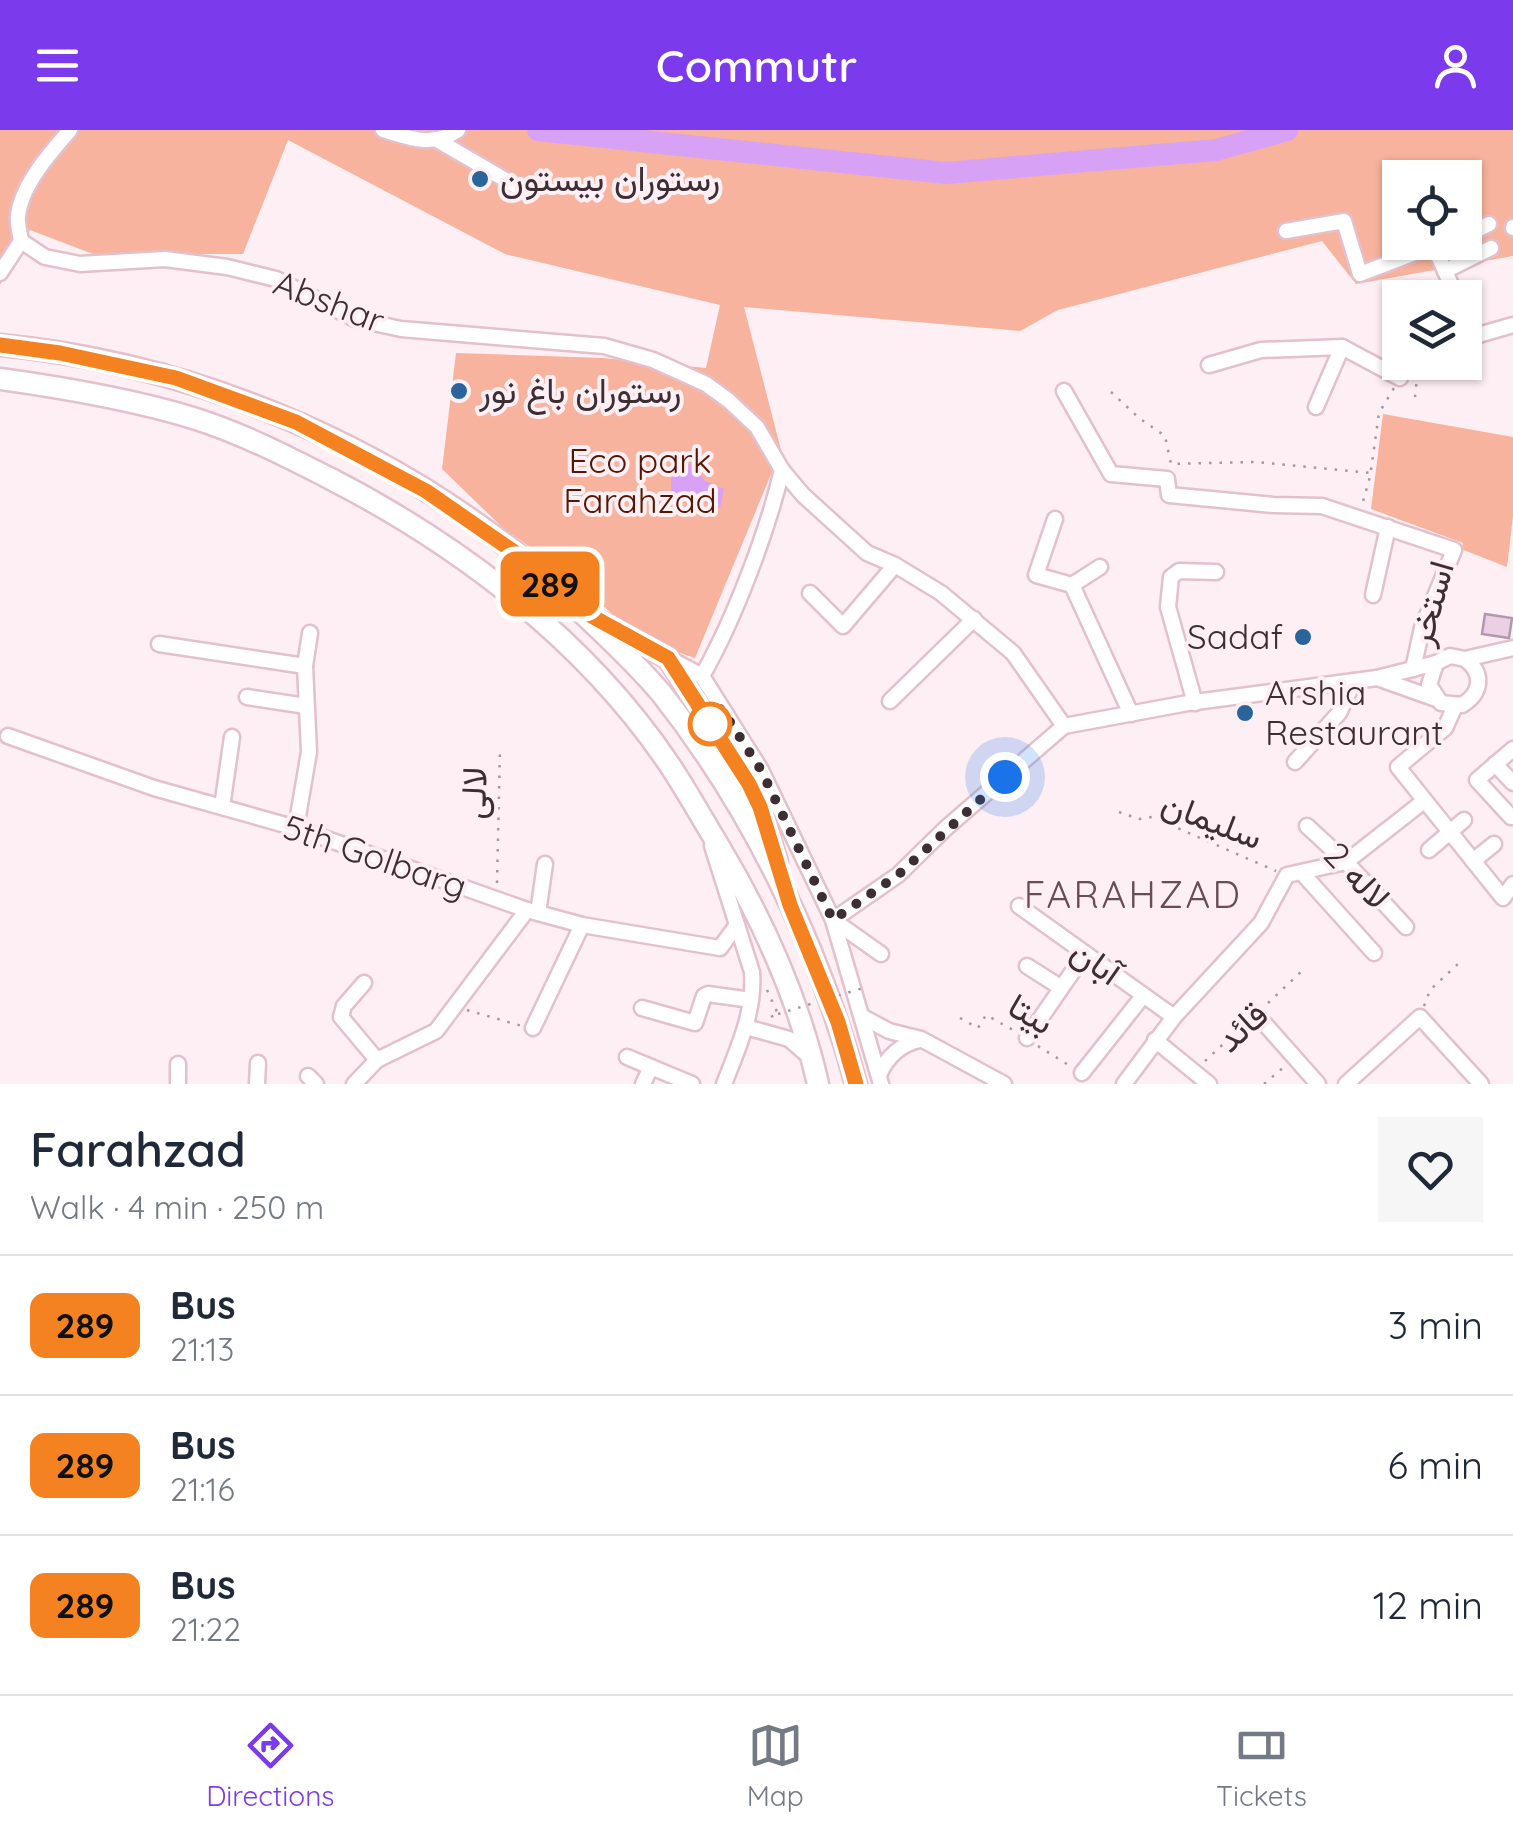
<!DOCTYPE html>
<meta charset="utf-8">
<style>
:root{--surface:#fff;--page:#f6f6f7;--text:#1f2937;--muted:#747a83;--line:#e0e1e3;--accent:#7c3aed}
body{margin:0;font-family:Quicksand,Vazirmatn,sans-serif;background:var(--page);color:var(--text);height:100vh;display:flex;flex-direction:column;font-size:38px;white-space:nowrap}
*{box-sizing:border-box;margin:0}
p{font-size:32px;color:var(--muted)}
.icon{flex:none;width:55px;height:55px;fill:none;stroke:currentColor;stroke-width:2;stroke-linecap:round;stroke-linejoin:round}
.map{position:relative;height:954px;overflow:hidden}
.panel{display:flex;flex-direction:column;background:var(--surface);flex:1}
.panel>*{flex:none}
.badge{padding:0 20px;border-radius:15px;font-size:35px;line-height:65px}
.fabs{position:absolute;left:1382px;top:30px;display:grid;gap:20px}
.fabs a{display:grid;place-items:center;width:100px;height:100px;border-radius:0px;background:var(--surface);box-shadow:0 2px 8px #0004;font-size:50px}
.you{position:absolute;width:50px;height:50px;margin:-25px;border:8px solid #fff;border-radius:50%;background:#1a73e8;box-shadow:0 0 0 15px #1a73e833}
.map>.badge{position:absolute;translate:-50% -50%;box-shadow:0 0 0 5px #fff}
.round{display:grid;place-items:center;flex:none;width:105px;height:105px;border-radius:0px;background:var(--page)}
.headline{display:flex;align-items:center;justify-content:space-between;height:170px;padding:0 30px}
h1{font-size:48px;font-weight:600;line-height:75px}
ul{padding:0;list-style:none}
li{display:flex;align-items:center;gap:30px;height:140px;padding:0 30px;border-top:2px solid var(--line)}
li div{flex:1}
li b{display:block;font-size:38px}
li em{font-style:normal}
li .badge{min-width:110px;font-weight:700;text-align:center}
header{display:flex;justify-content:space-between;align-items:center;height:130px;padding:0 30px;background:var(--accent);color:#fff;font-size:45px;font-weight:600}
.menu{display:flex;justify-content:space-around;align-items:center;height:140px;border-top:2px solid var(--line);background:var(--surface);font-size:28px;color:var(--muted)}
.menu a{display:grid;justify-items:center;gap:5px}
.menu .selected{color:var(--accent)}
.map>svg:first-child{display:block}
.green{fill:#f7b39d;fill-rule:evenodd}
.water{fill:#d7a2f5}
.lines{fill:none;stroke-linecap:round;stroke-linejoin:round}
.river{stroke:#d7a2f5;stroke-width:22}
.building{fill:#ebcfe4;stroke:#b398ad;stroke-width:2.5}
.minor-casing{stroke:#e3c0cc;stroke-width:19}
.highway-casing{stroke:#e3c0cc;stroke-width:25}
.path{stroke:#a5979c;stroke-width:2.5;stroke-dasharray:2.5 8;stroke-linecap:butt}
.minor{stroke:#fff;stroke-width:14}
.highway{stroke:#fff;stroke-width:20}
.path-bridge{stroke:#a5979c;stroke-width:2.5;stroke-dasharray:2.5 8;stroke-linecap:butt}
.line-casing{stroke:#fff;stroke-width:22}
.line{stroke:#f58220;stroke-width:15}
.walk{stroke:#3c2e33;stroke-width:10;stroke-dasharray:0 18}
.poi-dot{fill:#29659c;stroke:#feeff4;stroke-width:4}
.stop-dot{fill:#fff;stroke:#f58220;stroke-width:5}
.labels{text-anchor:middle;stroke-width:8;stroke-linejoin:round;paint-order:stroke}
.poi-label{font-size:35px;fill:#3c2e33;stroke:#feeff4;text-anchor:start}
.street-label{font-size:35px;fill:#3c2e33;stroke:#feeff4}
.park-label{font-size:35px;fill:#531703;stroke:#feeff4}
.neighbourhood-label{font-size:38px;letter-spacing:2.5px;fill:#694c57;stroke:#feeff4}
</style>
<header><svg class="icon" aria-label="menu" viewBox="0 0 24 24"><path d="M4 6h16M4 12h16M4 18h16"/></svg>Commutr<svg class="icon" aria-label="person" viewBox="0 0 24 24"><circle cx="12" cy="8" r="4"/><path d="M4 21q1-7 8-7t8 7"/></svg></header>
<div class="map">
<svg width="1513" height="954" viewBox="0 0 1513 954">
<rect width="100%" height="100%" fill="#feeff4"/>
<g class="green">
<path d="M0,0H1513V126L1356,154L1322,111L1058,180L1020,201L744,177L781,320L695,528L653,514L623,493L555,435L503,398L442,339L456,223L603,228L706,238L720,175L505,124L288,10L243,124H93L30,100L0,155ZM1400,48H1465V112H1400Z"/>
<path d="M1383,284L1513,307V386L1507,437L1461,419L1463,413L1371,379Z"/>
</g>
<path class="water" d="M694,334L705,351L724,359L720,378L706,373L695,362L671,363V336Z"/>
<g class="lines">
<path class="river" d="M538,0L946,43L1216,20L1287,0"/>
</g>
<path class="building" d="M1485,484L1512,488L1509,508L1482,504Z"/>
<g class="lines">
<defs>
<g id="minor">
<path d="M70,0C51,22 21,55 18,86C17,93 20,104 21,111L45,127L80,134L165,129L227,137L276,149L355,189L401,199L604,216L653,230L706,254L728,270L757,297L782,340L803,365L867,423L895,435L941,463L1013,523L1064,596"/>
<path d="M383,0C409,8 433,18 458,0"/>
<path d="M437,10L528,63"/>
<path d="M1513,98V97"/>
<path d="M1286,101L1344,91L1360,144L1433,116"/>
<path d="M1465,106L1489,94"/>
<path d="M1432,112L1457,168"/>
<path d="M1445,141L1491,118"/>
<path d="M0,143L21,111"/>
<path d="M1465,185L1475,206L1513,195"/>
<path d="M1209,235L1261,220L1342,217L1400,248"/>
<path d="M1064,261L1111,344L1167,349L1169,365L1273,375L1322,376L1454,420L1422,498L1413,539"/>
<path d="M1316,277L1342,217"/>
<path d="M1055,389L1036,445L1072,455L1131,584"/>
<path d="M1072,455L1100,437"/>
<path d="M810,463L843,496L895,435"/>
<path d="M1373,465L1388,397"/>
<path d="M159,514L305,536"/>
<path d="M670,529L702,546L761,640L833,790L881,954"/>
<path d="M1465,529C1484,543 1482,563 1462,575L1441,573L1429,555L1436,533L1450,526L1465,529L1513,518"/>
<path d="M702,546C734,490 767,403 782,340"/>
<path d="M1377,548L1436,569"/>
<path d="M247,567L306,576"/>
<path d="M890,571L974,489"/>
<path d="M1195,573L1168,477L1171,447L1179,441L1216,442"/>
<path d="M1455,576L1445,598L1398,637L1503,768L1513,754"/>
<path d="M1064,596L1188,573L1377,548L1436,533"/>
<path d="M8,606L154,658L296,698L527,780L582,795L720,818L737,795"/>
<path d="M1295,632L1339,583L1354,551"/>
<path d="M1495,634L1513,653"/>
<path d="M222,677L232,607"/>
<path d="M1511,687L1477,650L1513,619"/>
<path d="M1307,696L1346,732L1406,797"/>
<path d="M296,698L309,622L305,536L310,503"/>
<path d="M712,716L752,842C755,882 738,918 724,954"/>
<path d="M1429,720L1464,690"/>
<path d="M1473,731L1494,714"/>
<path d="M1303,744L1374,823"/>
<path d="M1019,776L1174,887"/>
<path d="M538,783L545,734"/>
<path d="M833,790L898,745L946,698L1064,596"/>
<path d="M833,790L881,824"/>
<path d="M1027,836L1060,857"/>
<path d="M364,853L344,876L341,887L377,930"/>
<path d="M642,878L695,893L704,866L708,864L751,870"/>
<path d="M1256,884L1318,954"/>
<path d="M863,887L889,901L921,909L1004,954"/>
<path d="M746,897L789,909L811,928"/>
<path d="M533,898L582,795"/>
<path d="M1027,908L1084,825"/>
<path d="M1155,910L1209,954"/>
<path d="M627,927L692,954"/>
<path d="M1082,943L1143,866"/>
<path d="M879,945C887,927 901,914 920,910"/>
<path d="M308,946L316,954"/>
<path d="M178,954V934"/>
<path d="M257,954L258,933"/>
<path d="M354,954L377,930L436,901L527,780"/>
<path d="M643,954L651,937"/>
<path d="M1124,954L1174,887L1261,793L1287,745L1346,732L1424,671"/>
<path d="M1346,954L1420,887L1481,954"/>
</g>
<g id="highway">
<path d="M0,215C188,233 372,309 520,426C539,442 557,460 576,477C605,505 635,532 661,563C751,677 818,814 856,954"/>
<path d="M0,249C65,258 130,269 193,288C241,303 286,326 331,349C461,416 586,511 669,634C687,661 703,690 720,718C764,792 799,870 818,954"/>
<path d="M603,493L668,528L749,654L760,677L777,732"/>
</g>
</defs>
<use href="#minor" class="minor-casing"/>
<use href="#highway" class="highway-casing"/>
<g class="path">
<path d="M1409,242L1425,232"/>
<path d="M1111,262L1139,288L1165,306L1171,334L1255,332L1371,343L1362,375"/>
<path d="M1415,267L1418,238"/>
<path d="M1371,340L1379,283L1394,258"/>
<path d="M1119,682L1139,689L1152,687L1276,741"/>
<path d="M497,753L500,619"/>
<path d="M767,860L778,884L768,888"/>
<path d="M1268,873L1303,840"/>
<path d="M1424,876L1430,860L1460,832"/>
<path d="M467,880L522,896"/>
<path d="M960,888L978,898L986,885L1015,901"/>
<path d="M1038,916L1070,936"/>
<path d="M1205,931L1247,892"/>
<path d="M1264,954L1285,936"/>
</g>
<use href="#minor" class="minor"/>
<use href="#highway" class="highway"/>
<path class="path-bridge" d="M778,884L863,858"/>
</g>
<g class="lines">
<defs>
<path id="line" d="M0,215L60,223L176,248L296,292L426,361L520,426L575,477L668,528L749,654L760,677L790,775L838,892L856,954"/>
</defs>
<use href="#line" class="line-casing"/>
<use href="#line" class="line"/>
<path class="walk" d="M710,594L721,578L761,640L833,790L898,745L1005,647"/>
</g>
<g class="poi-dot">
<circle cx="480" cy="49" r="10"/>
<circle cx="459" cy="261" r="10"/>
<circle cx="1303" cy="507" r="10"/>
<circle cx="1245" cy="583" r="10"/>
</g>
<circle class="stop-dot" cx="710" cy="594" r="20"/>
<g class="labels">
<g class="poi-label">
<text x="500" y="61">رستوران بیستون</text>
<text x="479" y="273">رستوران باغ نور</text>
<text x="1283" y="519" text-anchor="end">Sadaf</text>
<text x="1265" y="575">Arshia<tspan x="1265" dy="40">Restaurant</tspan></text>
</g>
<g class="street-label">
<text transform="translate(329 172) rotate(21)" y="12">Abshar</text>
<text transform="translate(1431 473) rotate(-74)" y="12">استخر</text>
<text transform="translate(474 663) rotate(-88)" y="12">لالی</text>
<text transform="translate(1212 690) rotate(21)" y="12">سلیمان</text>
<text transform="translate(375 727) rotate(19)" y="12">5th Golbarg</text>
<text transform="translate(1357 746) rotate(46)" y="12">لاله 2</text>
<text transform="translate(1096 832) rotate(35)" y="12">آبان</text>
<text transform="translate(1031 884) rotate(30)" y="12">بیتا</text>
<text transform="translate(1242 897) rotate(-42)" y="12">قائد</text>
</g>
<g class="park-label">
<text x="640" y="343">Eco park<tspan x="640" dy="40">Farahzad</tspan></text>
</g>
<g class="neighbourhood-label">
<text x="1133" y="778">FARAHZAD</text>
</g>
</g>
</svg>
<div class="fabs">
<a><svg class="icon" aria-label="locate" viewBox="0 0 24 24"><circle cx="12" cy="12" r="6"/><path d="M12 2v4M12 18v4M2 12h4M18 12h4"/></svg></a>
<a><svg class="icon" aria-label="layers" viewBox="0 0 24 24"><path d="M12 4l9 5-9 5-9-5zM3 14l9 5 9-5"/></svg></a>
</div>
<div class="you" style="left:1005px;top:647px"></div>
<b class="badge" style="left:550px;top:454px;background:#f58220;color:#111">289</b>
</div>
<section class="panel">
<div class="headline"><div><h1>Farahzad</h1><p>Walk · 4 min · 250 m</p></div><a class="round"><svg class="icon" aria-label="heart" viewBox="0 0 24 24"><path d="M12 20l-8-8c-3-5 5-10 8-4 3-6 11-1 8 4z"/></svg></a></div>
<ul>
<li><span class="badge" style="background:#f58220;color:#111">289</span><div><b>Bus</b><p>21:13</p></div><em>3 min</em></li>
<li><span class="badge" style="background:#f58220;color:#111">289</span><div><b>Bus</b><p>21:16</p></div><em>6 min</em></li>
<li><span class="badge" style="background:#f58220;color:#111">289</span><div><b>Bus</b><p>21:22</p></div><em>12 min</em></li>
</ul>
</section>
<nav class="menu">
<a class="selected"><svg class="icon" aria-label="directions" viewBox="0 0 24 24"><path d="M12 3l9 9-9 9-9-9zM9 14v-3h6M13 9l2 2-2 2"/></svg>Directions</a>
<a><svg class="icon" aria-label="map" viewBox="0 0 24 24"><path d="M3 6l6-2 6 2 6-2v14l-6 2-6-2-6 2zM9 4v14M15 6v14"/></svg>Map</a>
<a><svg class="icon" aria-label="tickets" viewBox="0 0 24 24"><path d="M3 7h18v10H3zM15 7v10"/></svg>Tickets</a>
</nav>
